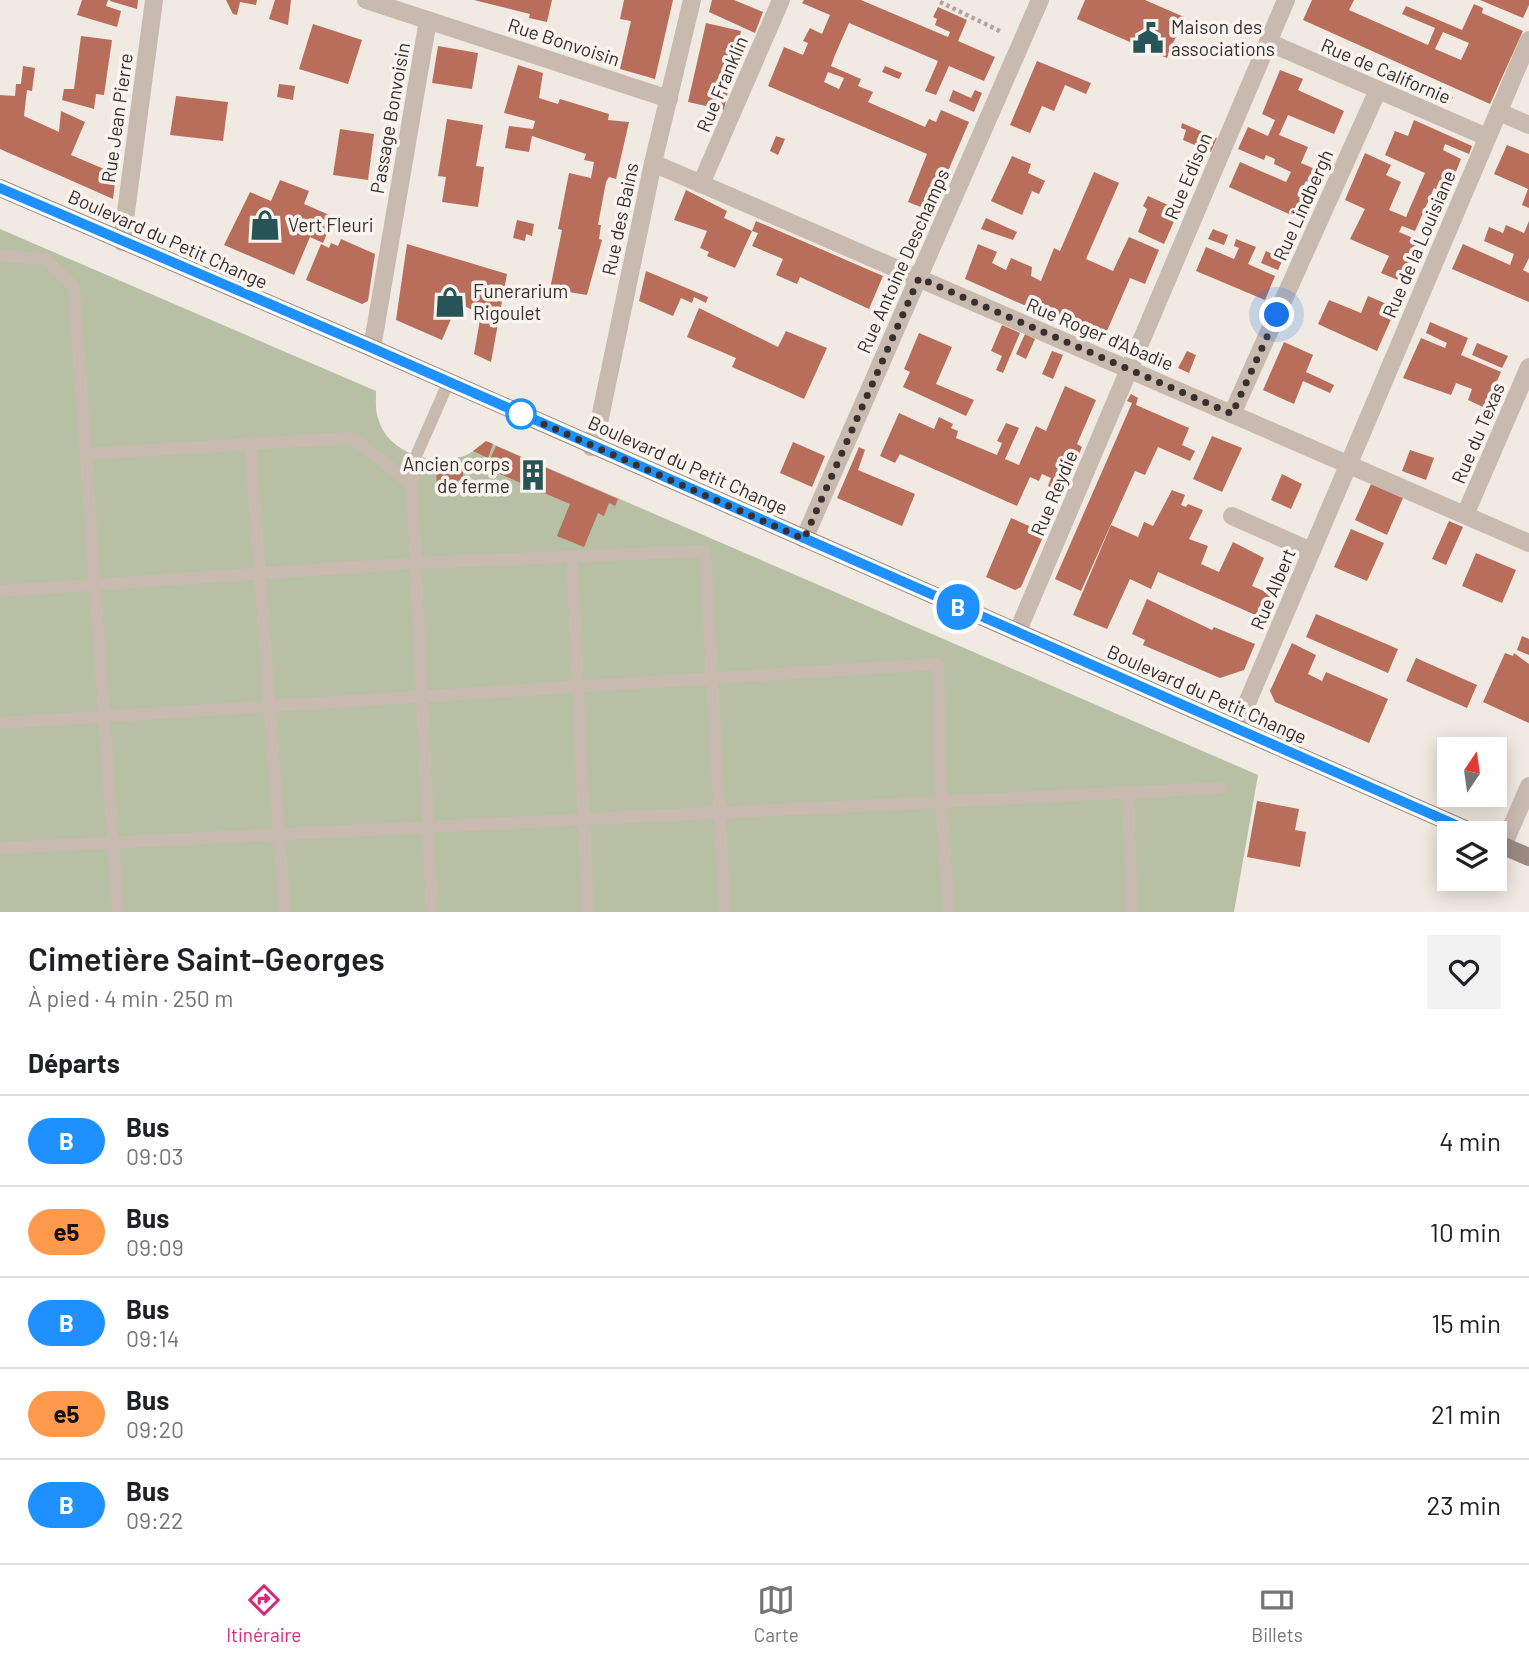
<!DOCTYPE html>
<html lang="fr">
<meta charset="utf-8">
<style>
:root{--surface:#fff;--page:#f2f2f2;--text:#202124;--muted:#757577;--line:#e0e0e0;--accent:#db2777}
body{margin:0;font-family:Barlow,sans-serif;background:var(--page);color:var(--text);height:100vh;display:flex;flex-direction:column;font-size:26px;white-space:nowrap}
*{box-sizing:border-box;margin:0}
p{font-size:23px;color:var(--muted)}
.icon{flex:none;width:38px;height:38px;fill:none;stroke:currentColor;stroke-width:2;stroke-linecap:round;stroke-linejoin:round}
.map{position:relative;height:912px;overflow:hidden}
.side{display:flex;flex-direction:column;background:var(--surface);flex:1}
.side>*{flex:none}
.badge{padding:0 14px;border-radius:23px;font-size:24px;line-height:46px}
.needle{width:46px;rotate:13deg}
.tools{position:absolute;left:1437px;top:737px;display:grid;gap:14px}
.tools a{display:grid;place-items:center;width:70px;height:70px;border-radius:0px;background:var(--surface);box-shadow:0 4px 18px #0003;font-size:35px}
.you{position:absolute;width:35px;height:35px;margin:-18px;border:5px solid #fff;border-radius:50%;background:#1a73e8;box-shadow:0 0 0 10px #1a73e833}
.map>.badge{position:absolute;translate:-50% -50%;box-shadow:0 0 0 4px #fff}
h2{padding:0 28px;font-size:26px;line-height:63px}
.round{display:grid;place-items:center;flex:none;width:74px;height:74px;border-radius:0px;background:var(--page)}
.overview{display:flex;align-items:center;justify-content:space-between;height:119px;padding:0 28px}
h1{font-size:33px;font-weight:600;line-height:52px}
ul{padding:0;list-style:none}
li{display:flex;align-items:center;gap:21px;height:91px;padding:0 28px;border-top:2px solid var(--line)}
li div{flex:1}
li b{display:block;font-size:26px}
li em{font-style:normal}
li .badge{min-width:77px;font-weight:700;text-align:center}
.tab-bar{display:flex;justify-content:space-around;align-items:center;height:98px;border-top:2px solid var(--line);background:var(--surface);font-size:19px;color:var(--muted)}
.tab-bar a{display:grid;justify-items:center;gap:4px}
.tab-bar .current{color:var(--accent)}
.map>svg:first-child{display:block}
.green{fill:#b7bfa4}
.building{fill:#b86e5a;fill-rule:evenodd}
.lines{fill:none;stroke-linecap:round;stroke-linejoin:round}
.path{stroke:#b4a59a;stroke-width:4.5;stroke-dasharray:3.5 3.5;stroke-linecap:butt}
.service{stroke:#c9bab0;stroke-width:12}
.minor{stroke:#c9bab0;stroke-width:18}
.secondary{stroke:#9c8a81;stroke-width:18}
.line-casing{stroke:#fff;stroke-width:16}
.line{stroke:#1e90ff;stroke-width:10}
.walk{stroke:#39302d;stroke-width:7;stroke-dasharray:0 12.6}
.stop-dot{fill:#fff;stroke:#1e90ff;stroke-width:3.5}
.labels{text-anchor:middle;stroke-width:7;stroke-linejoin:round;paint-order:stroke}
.poi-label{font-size:19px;fill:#39302d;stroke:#f9f4ef;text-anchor:start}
.street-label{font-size:19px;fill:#39302d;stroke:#f9f4ef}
</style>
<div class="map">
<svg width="1529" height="912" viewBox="0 0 1529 912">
<rect width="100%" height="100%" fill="#f1eae3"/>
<path class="green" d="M0,229L376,391C376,399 375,410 378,418C387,453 433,467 464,456C472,453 480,446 488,442L1258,775L1234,912H0Z"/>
<g class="building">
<path d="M82,0H108L106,6L121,11L117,27L77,15Z"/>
<path d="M110,0H138L137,9L110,1Z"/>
<path d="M226,0H257L256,5L240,2L237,15L233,14Z"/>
<path d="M275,0H291L288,25L269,19Z"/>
<path d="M474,0H552L547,22L529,18L530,14Z"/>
<path d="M624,0H673L655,79L620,69L631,21L620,19Z"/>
<path d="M712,0H734L763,12L755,33L709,12Z"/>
<path d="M804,0H861L948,37L950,32L935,25L937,19L933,17L938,7L967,20L958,41L995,57L984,81L949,66L936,95L925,91L938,61L849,23L835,55L831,66L861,79L858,86L873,92L868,102L925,127L929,119L936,122L941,110L969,122L931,211L908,202L927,154L768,86L784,47L803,55L808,43L803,41L810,28L822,34L830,15L802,3ZM828,72L844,78L839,89L824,82Z"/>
<path d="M1085,0H1145L1184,17L1167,58L1077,19Z"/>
<path d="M1312,0H1354L1349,10L1428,45L1435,28L1402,14L1406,6L1462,30L1474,4L1483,8L1482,13L1523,31L1490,104L1303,20ZM1443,32L1469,43L1461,60L1435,49Z"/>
<path d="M1480,0H1529V5L1523,18Z"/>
<path d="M706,23L741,31L724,110L688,102Z"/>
<path d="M313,24L362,40L348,84L299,69Z"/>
<path d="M81,36L112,40L104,95L96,94L94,109L62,100L64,89H74Z"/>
<path d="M438,46L478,53L472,89L432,83Z"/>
<path d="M1037,61L1091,83L1086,94L1065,85L1054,111L1042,106L1030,133L1010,125Z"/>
<path d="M518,65L543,73L539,98L558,104L560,99L609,114L608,120L629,122L616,179L609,177L606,182L598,225H601L599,239L602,240L587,295L550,289L562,230L558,229L569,173L591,178L594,162L584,160L586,154L532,136L529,152L505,148L509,126L533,129L535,121L504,113Z"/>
<path d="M23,66L35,68L32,91L27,90L24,116L59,132L61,111L85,122L71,155L116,174L113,199L0,149V95L15,96L16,84H21Z"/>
<path d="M885,66L902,73L899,79L882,72Z"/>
<path d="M1280,70L1303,79L1298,90L1344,111L1334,134L1288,115L1279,135L1308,147L1301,163L1327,174L1320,187L1306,181L1301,190L1309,194L1298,218L1229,187L1240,162L1286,182L1291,172L1274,164L1275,159L1266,155L1264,160L1238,149L1248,127L1268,136L1275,120L1262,114Z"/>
<path d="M279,84L295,86L293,100L277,97Z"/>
<path d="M953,90L971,98L975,90L982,93L974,112L949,101Z"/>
<path d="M1439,91L1453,97L1449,105L1435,99Z"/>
<path d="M176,96L228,102L223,141L170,135Z"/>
<path d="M447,119L483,125L476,166L484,167L478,207L442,202L446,177L438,176Z"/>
<path d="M1414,120L1472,146L1469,154L1445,144L1443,150L1461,159L1447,194L1434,188L1415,231L1402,226L1399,232L1425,243L1408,284L1381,273L1389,256L1350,239L1365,209L1345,200L1365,153L1391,165L1386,175L1401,182L1389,210L1406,217L1425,173L1385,155L1395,131L1408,136Z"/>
<path d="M1182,123L1217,138L1211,152L1183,140L1186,130L1181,128Z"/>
<path d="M340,129L374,134L368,180L333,175Z"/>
<path d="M776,136L785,139L778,155L770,151Z"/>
<path d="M1507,145L1529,154V208L1522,205L1528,189L1494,174Z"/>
<path d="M1012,156L1031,164L1028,173L1045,181L1039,194L1032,191L1022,215L991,201Z"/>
<path d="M1094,172L1119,183L1086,259L1113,271L1129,237L1159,250L1145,284L1130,278L1103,340L965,279L978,244L997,252L992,263L1006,270L1011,258L1032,267L1031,276L1041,281L1054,248L1060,251Z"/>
<path d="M280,180L309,191L304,204L334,217L323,243L310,237L294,275L224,245L250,192L271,201Z"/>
<path d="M686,190L727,211L724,218L752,231L735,268L707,256L709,252L700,248L707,231L674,220Z"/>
<path d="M1148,196L1179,210L1164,244L1138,232L1147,209L1143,206Z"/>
<path d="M986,218L1017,232L1013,240L981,229Z"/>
<path d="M517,220L534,224L532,236L526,234L525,241L513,238Z"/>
<path d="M756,221L883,276L869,309L800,277L797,284L776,275L783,259L752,246L758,233L752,231Z"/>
<path d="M1529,221V258L1523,270L1529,273V302L1452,269L1463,244L1510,265L1514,254L1484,241L1489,227L1503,233L1506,225L1524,233Z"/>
<path d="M1213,229L1228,235L1224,245L1208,239Z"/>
<path d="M341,239L375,254L368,301L362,304L306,280L321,244L329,248L331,243L338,246Z"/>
<path d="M1236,239L1256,247L1248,264L1275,276L1265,300L1196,271L1206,247L1234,259L1239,248L1234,246Z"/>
<path d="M407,244L507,274L491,362L474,354L481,314L458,303L442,340L396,320Z"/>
<path d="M1266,251L1283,259L1278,270L1261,263Z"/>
<path d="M646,271L708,297L706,303L694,297L692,303L681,298L673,316L639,301Z"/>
<path d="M1368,296L1396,308L1377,351L1318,324L1329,300L1361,313Z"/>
<path d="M699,308L778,347L786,331L827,348L804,399L732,367L736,358L687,337Z"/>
<path d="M1430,322L1468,338L1461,355L1501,372L1485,408L1468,400L1472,389L1456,383L1451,395L1403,378L1421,338L1445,348L1447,343L1426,333Z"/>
<path d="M1002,325L1020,333L1003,373L996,370L1002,356L991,351Z"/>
<path d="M919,333L952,347L936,384L974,400L966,416L903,387L910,372L904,369Z"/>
<path d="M1025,334L1035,339L1026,359L1016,354Z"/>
<path d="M1284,342L1313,355L1306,372L1334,385L1330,393L1303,381L1294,404L1263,390Z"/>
<path d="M1477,343L1508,356L1502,368L1472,355Z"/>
<path d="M1052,351L1063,355L1053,379L1042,374Z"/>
<path d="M1187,351L1196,355L1189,373L1178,368Z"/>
<path d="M1065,386L1096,400L1077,444L1082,447L1063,493L1048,486L1051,478L1042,474L1039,481L1030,477L1017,506L900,454L895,463L880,456L899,413L934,429L939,417L953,424L951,428L958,431L956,438L997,455L1002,443L997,441L1006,423L1019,428L1005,459L1019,465L1036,426L1046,431Z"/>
<path d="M1131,394L1138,398L1136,405L1189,428L1182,445L1195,451L1190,461L1158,447L1145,475L1135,471L1081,591L1055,579L1132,403L1127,401Z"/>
<path d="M1212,436L1242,448L1222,492L1193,479Z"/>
<path d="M486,441L493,444L488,458L473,451Z"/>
<path d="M793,442L825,456L812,487L780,473Z"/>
<path d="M496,446L618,499L615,506L609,503L604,516L598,513L584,547L557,536L570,504L486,468Z"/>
<path d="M859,447L865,450L858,470L915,494L902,526L837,498Z"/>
<path d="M1410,450L1434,458L1426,480L1402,471Z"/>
<path d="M462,461L464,487L437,490L436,462Z"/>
<path d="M1282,474L1302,484L1291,509L1271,500Z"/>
<path d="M1371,484L1403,498L1387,535L1355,520Z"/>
<path d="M1172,490L1185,495L1181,505L1186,507L1188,504L1203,510L1189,539L1208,546L1201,564L1219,572L1233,542L1264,558L1252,586L1271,594L1260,617L1158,572L1151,589L1130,579L1107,629L1073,615L1111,525L1138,537L1144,522L1153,526Z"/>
<path d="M1039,516L1050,521L1021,587L1015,590L986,577L1011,518L1034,528Z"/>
<path d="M1449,521L1463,527L1446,565L1432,559Z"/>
<path d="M1351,529L1384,543L1367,581L1334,567Z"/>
<path d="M1476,553L1516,570L1502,603L1462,586Z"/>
<path d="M1147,599L1212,630L1214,627L1255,644L1244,670L1220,678L1143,645L1145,640L1132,634Z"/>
<path d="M1316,614L1398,649L1388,673L1306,637Z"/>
<path d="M1522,636L1529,639V655L1517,650Z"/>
<path d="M1292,643L1316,655L1308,674L1322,681L1326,672L1388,699L1369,743L1275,702L1270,691Z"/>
<path d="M1505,653L1513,656L1514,653L1529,664V723L1483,702Z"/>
<path d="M1416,658L1477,685L1467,708L1406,681Z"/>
<path d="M1257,801L1299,809L1295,830L1306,832L1300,867L1247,857Z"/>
</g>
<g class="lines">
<path class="path" d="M940,2L1002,32"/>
<g class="service">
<path d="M0,256L45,259L74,287L118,912"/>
<path d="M250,442L285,912"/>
<path d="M86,454L350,438L362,445L412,485"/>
<path d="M572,556L588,912"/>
<path d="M0,591L416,563L705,551L725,912"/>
<path d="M0,723L938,664L941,801L949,912"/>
<path d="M1128,791L1132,912"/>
<path d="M0,848L1221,788"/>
<path d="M432,912L412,485L416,456L449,381"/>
</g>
<g class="minor">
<path d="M366,0L669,99"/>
<path d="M1268,42L1487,137"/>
<path d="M1499,112L1529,125"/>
<path d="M653,163L1529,543"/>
<path d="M701,184L781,0"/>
<path d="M122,242L154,0"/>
<path d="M372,348L428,20"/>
<path d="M1232,414L1378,90"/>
<path d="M591,447L600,418L653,163L692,0"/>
<path d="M1465,515L1529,367"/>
<path d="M1232,516L1311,551"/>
<path d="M804,539L1040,0"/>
<path d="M1017,633L1286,0"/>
<path d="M1236,729L1529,40"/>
<path d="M1503,846L1529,786"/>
</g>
<g class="secondary">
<path d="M0,188L372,348L1474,833"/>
<path d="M1494,842L1529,857"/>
</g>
</g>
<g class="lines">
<defs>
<path id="line" d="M0,188L372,348L1474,833"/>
</defs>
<use href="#line" class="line-casing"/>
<use href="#line" class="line"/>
<path class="walk" d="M521,414L804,539L919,278L1232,414L1277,315"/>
</g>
<defs>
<symbol id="civic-bare" viewBox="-9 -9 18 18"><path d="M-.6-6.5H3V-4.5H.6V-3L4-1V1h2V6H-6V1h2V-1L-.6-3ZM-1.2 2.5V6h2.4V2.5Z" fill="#275456" stroke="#f9f4ef" stroke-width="2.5" paint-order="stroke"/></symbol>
<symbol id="shop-bare" viewBox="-9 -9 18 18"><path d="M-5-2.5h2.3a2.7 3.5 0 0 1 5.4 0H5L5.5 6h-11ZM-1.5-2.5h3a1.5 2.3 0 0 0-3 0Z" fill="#275456" stroke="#f9f4ef" stroke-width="2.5" paint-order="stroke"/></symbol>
<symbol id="building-bare" viewBox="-9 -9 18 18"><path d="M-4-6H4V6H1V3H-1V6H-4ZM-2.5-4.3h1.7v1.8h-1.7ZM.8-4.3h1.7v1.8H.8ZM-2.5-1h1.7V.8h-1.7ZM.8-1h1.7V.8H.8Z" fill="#275456" stroke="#f9f4ef" stroke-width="2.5" paint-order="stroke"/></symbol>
</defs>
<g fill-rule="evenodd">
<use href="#civic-bare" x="1126" y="16" width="44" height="44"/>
<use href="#shop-bare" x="243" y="203" width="44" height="44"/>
<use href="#shop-bare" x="428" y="280" width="44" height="44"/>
<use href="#building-bare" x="511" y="453" width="44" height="44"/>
</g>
<circle class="stop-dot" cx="521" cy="414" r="14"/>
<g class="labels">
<g class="poi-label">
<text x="1171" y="34">Maison des<tspan x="1171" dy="22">associations</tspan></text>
<text x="288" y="232">Vert Fleuri</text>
<text x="473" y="298">Funerarium<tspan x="473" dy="22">Rigoulet</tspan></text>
<text x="510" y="471" text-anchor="end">Ancien corps<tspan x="510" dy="22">de ferme</tspan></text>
</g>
<g class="street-label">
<text transform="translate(564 42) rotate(18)" y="7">Rue Bonvoisin</text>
<text transform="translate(1386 71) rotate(23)" y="7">Rue de Californie</text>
<text transform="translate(722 84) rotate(-67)" y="7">Rue Franklin</text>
<text transform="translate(117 118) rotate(-82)" y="7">Rue Jean Pierre</text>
<text transform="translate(390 118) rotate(-80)" y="7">Passage Bonvoisin</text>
<text transform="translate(1188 176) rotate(-67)" y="7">Rue Edison</text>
<text transform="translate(1303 205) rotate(-66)" y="7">Rue Lindbergh</text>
<text transform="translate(620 219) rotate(-78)" y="7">Rue des Bains</text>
<text transform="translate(168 239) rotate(24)" y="7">Boulevard du Petit Change</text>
<text transform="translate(1419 244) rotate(-67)" y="7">Rue de la Louisiane</text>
<text transform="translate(903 261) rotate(-66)" y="7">Rue Antoine Deschamps</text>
<text transform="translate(1100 334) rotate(23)" y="7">Rue Roger d'Abadie</text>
<text transform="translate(1478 433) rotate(-67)" y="7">Rue du Texas</text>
<text transform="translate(688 465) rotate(24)" y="7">Boulevard du Petit Change</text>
<text transform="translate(1054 493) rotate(-67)" y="7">Rue Reydie</text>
<text transform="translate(1273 589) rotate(-67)" y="7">Rue Albert</text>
<text transform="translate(1207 694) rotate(24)" y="7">Boulevard du Petit Change</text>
</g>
</g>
</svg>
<div class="tools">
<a><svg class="needle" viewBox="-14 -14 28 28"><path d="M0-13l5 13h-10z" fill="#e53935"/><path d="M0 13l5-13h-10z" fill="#757577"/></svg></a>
<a><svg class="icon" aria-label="layers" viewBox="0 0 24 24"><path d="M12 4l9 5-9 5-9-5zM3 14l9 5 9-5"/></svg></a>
</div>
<div class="you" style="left:1277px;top:315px"></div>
<b class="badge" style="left:958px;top:607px;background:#1e90ff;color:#fff">B</b>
</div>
<section class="side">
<div class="overview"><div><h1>Cimetière Saint-Georges</h1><p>À pied · 4 min · 250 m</p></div><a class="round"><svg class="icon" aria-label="heart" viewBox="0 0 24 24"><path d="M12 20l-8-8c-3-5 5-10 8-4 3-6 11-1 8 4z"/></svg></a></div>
<h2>Départs</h2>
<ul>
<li><span class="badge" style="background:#1e90ff;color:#fff">B</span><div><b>Bus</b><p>09:03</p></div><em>4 min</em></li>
<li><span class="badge" style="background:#ff9a4c;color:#111">e5</span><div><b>Bus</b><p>09:09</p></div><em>10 min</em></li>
<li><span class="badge" style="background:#1e90ff;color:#fff">B</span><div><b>Bus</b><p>09:14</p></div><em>15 min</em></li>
<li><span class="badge" style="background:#ff9a4c;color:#111">e5</span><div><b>Bus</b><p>09:20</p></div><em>21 min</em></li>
<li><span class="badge" style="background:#1e90ff;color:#fff">B</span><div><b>Bus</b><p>09:22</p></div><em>23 min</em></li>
</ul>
</section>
<nav class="tab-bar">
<a class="current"><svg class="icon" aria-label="directions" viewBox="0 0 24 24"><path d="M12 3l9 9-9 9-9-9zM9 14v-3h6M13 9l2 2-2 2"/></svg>Itinéraire</a>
<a><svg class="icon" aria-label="map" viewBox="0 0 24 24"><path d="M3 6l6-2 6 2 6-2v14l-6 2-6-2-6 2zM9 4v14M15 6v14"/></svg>Carte</a>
<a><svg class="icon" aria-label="tickets" viewBox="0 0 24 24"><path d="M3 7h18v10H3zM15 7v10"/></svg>Billets</a>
</nav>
